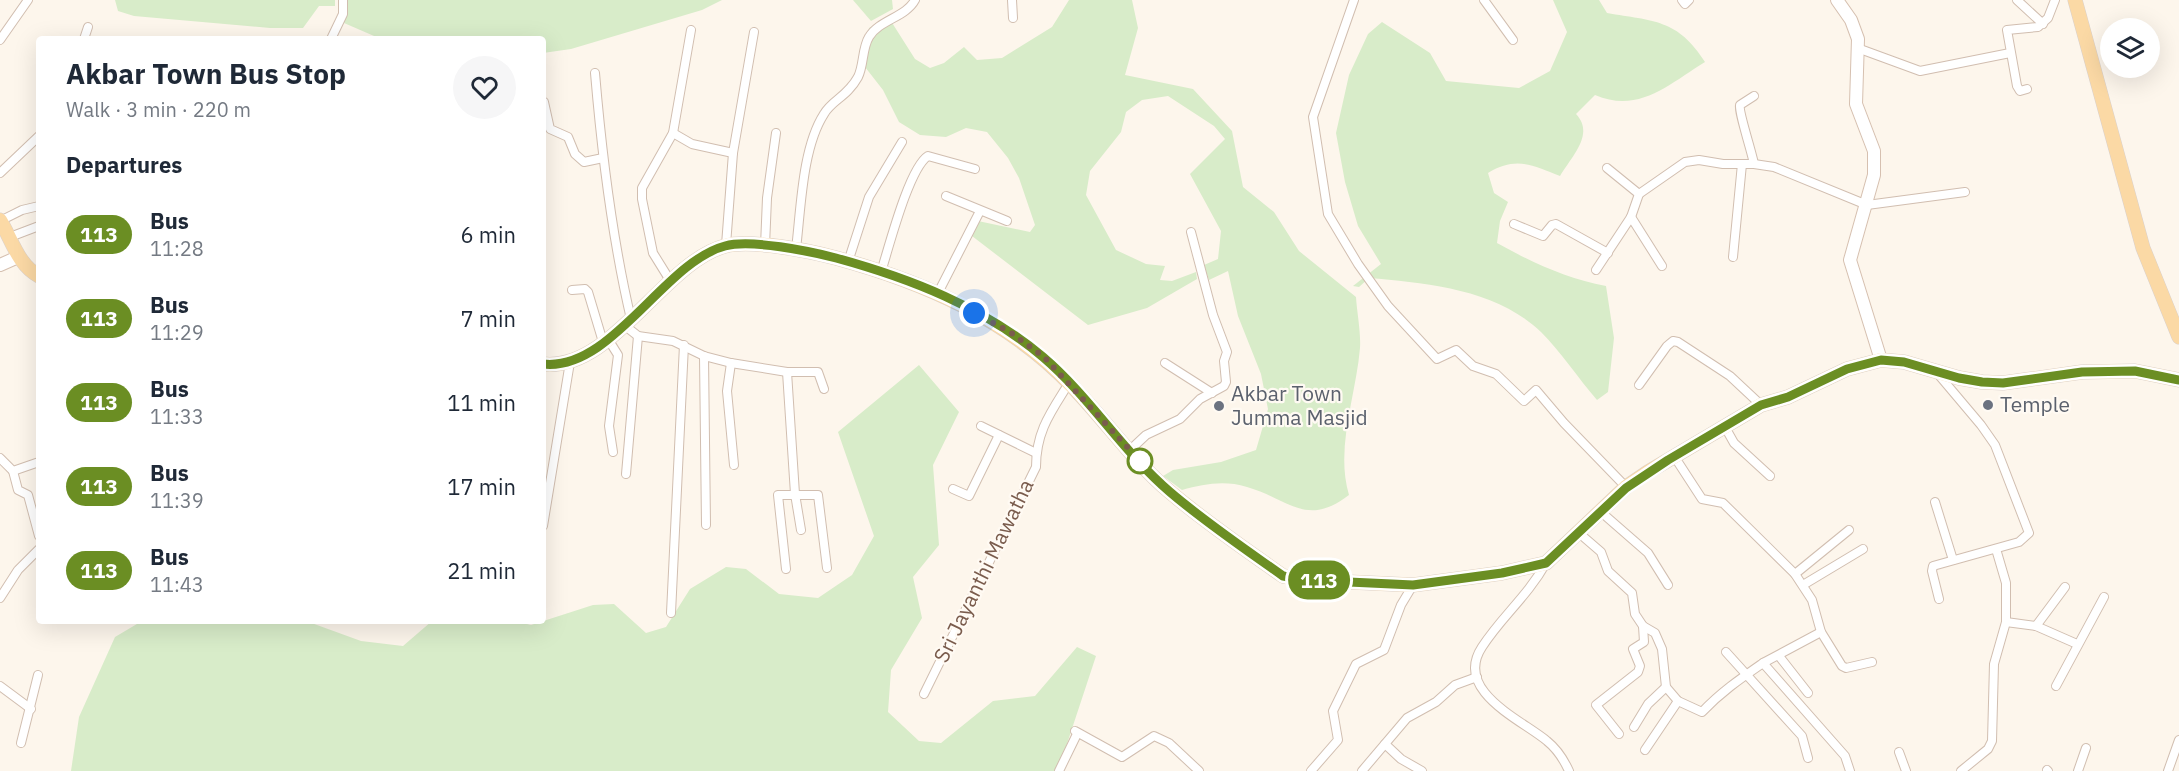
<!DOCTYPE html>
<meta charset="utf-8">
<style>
:root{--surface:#fff;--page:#f6f6f7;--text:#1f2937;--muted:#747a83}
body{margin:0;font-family:"IBM Plex Sans",sans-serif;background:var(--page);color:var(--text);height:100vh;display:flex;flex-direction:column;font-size:22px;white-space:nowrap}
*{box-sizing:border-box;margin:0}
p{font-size:20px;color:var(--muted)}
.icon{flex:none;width:33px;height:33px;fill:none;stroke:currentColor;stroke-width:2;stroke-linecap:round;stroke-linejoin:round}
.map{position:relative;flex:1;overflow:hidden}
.panel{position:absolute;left:36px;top:36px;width:510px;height:588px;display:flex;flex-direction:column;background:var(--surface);border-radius:6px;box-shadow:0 6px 24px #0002}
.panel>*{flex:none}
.badge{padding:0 12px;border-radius:20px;font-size:21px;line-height:39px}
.tools{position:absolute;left:2100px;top:18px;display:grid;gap:12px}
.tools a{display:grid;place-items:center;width:60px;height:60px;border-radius:50%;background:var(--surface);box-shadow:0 6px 24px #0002;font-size:30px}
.you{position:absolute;width:30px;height:30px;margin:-15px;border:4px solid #fff;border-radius:50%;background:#1a73e8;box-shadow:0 0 0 9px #1a73e833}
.map>.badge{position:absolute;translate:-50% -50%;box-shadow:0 0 0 3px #fff}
h2{padding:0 30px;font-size:22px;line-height:54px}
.round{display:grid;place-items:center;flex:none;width:63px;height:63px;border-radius:32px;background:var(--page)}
.summary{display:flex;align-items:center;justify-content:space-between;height:102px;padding:0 30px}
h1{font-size:28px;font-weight:700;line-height:45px}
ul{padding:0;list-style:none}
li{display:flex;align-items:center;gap:18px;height:84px;padding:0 30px}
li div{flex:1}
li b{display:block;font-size:22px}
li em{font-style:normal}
li .badge{min-width:66px;font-weight:700;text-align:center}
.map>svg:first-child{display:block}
.green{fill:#d8ecc9}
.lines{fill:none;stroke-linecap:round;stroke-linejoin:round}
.street-casing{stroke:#d1beb0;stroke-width:10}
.secondary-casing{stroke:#d6c0b0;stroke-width:14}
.primary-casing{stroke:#dad1cd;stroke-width:15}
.street{stroke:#fff;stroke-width:8}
.secondary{stroke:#fff;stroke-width:12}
.primary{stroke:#fbd9a5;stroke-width:14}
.line-casing{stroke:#fff;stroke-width:14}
.line{stroke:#6b8e23;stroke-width:9}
.walk{stroke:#7a5c4d;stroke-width:6;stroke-dasharray:0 10.8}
.worship-dot{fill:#6b7280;stroke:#fffaf3;stroke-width:2}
.stop-dot{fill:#fff;stroke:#6b8e23;stroke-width:3}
.labels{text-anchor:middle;stroke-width:4.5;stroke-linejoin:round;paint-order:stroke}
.worship-label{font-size:21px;fill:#5b616d;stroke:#fffaf3;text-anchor:start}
.street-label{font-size:21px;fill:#7a5c4d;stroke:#fffaf3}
</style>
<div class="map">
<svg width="2179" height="771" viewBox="0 0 2179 771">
<rect width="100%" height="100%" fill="#fdf6ec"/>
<g class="green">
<path d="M115,0H335V6H319L303,28H270L134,16L118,11Z"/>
<path d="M345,0H722L702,10L571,49L543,53V39H381L344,23Z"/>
<path d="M853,0H892L893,9L871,21Z"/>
<path d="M1069,0H1132L1138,28L1125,75L1193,89L1232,131L1243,187L1274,212L1299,251L1356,297C1357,313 1361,332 1360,348C1356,396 1335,448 1349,495C1306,528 1289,499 1247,487C1224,480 1204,484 1182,490L1163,476L1173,470L1221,462L1256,450L1268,409L1261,374L1238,316L1228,271L1209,280L1204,265L1218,259L1221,231L1190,174L1225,139L1214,126L1168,96L1142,100L1126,112L1121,132L1090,171L1086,195L1116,250L1146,264L1165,266L1160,280L1172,281L1196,272L1197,279L1147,308L1088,325L972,236L978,221L1030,232L1035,225L1019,178L1008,158L987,132L966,128L946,137L920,135L899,122L883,90L865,67L869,28L889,18L915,59L930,68L944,63L964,47L977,60L1002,58L1052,27Z"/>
<path d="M1553,0H1599L1607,13C1653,21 1678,19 1705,62C1669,84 1639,114 1595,95L1576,114C1595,134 1572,156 1560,176C1532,165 1516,156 1488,173L1494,193L1508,202L1500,221L1497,243C1531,262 1567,279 1606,286L1614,338L1608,392L1597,400C1578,378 1561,352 1541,332C1496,289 1427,283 1369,278L1359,287L1353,286L1381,264L1358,226L1345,182L1336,133L1349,75L1368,34L1382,22L1430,53L1446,81L1519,88L1550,71L1567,32Z"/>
<path d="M919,365L959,412L933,465L939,545L913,577L922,618L891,670L888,712L919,741L941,743L993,701L1035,696L1077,647L1096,656L1058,771H71L79,717L115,637L142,621H306L361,641L403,646L432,621H515L531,625L593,605L614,604L646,633L666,627L690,589L726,567L746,569L779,594L818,598L852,575L874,536L838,432Z"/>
</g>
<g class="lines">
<defs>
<g id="street">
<path d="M1012,0L1013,18"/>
<path d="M1354,0L1313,117L1328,214L1358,264L1388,306L1437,359L1456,350L1473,366L1496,374L1524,401L1536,390L1564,423L1626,487"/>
<path d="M1484,0L1513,40"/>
<path d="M1682,0L1685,4L1689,0"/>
<path d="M2017,0L2043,24"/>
<path d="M84,39L88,27"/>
<path d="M331,39L343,14V0"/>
<path d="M0,40L28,0"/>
<path d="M1860,49L1920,71L2010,53"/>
<path d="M595,73C602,156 612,238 631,319"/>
<path d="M2027,89L2020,91L2017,86L2007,30L2038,27L2048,18L2055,0"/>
<path d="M544,102L550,129L568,137L575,154L584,162L603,158"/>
<path d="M673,133L692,144L733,153"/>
<path d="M1754,164C1752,152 1738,111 1740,105L1754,96"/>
<path d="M1607,168L1639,194L1685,162L1699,160L1723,164H1754L1774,167L1867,205L1965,192"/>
<path d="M0,173L39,136"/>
<path d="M946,196L1007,221"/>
<path d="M1631,217L1662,266"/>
<path d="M0,221L22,210L39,206"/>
<path d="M1514,224L1543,236L1552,225L1556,224L1608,253"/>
<path d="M10,237L39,226"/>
<path d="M726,245L733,153L754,32"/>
<path d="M765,246L767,198L776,133"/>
<path d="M796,249C801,209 802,148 824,114C832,100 847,97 858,77C864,65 862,48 869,37C879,20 906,17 915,0"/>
<path d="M1733,257L1742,164"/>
<path d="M848,262L869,197L902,142"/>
<path d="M1596,270L1631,217L1639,194"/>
<path d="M881,272C889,247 909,168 928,156L975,169"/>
<path d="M671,282L653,253L642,199V188L673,133L691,30"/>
<path d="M572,290L585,289L588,292L603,342"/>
<path d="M938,293L980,211"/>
<path d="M624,325L638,336L673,341L704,356L731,363L787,372H818L824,389"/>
<path d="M608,339L618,355L609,426L613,452"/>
<path d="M704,356L706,525"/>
<path d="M731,363L727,391L734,465"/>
<path d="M1165,363L1212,393"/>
<path d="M787,372L795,494L801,530"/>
<path d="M1938,374L1981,425L1995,445L2029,533L2019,542L1933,566L1932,571L1939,599"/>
<path d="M1639,385L1667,346L1673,341L1678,342L1730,376L1761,405"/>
<path d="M981,426L1036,453"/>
<path d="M1725,427L1734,443L1770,476"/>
<path d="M1130,450L1146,435L1180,419L1200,399L1224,386L1226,382L1224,361L1227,352L1213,315L1191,232"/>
<path d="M1674,456L1702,499L1723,503L1795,574L1812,600L1821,632L1842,666L1846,668L1872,662"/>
<path d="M0,458L13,471L39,462"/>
<path d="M13,471L18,490L28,495L39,536"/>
<path d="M626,474L638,336"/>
<path d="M953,489L969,496L999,435"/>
<path d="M1935,502L1953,560"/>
<path d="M1601,512L1648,553L1668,585"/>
<path d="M543,526L570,362"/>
<path d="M1579,533L1601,552L1608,571L1632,593L1635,614L1643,626L1655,633L1662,649L1666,687L1678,701L1702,712C1721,692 1740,679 1763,663L1845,756L1850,771"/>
<path d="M1546,563C1527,597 1502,616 1482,647C1453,691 1522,720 1547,741C1557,749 1564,760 1569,771"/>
<path d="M786,569L778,495H818L827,568"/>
<path d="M1795,574L1849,530"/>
<path d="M1803,585L1863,549"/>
<path d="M0,598L18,570L39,549"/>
<path d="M671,613L684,345"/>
<path d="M2006,622L2036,626L2077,644"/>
<path d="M2036,626L2065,587"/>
<path d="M1726,652L1802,736L1808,758"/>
<path d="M1779,656L1808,693"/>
<path d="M1763,663L1821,632"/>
<path d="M0,686L31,709"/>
<path d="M2056,686L2104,597"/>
<path d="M924,694L1036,467C1036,431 1051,412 1069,383"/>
<path d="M1634,727L1648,704L1666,687"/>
<path d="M1075,731L1122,757L1154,736L1169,743L1199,771"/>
<path d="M1619,734L1596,705L1638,672L1640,666L1633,649L1644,642L1643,626"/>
<path d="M21,743L38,675"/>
<path d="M1385,744L1401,759L1422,771"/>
<path d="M1645,750L1678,701"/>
<path d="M1899,752L1906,771"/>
<path d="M2047,770L2048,771"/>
<path d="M1059,771L1077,734"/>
<path d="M1311,771L1338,740L1333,711L1356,664L1384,650L1401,605L1413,585"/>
<path d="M1362,771L1407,718L1436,702L1455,685L1477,677"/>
<path d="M1961,771L1988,749L1992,741L1994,664L2006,622V583L1996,549"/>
<path d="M2078,771L2086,748"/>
<path d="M2168,771L2179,740"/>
</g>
<g id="secondary">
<path d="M1837,0L1851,20L1858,39L1856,104L1874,151V175L1850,260L1881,360"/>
<path d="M0,265L18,257"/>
</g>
<g id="primary">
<path d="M2075,0L2143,248L2179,337"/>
<path d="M0,220C12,240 18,265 39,276"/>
<path d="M543,364C611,372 664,262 725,246C751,239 810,251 836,258C924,282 1008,319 1072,386C1105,420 1134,462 1170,492C1205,522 1245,549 1283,576L1306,580L1413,585L1502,573L1546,563L1626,487L1648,472L1761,405L1788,397L1847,369L1881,360L1904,362L1959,378L1982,382L2003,383L2082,372L2135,371L2179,380"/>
</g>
</defs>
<use href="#street" class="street-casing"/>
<use href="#secondary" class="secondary-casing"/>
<use href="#primary" class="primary-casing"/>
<use href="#street" class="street"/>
<use href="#secondary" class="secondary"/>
<use href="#primary" class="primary"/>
</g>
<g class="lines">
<defs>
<path id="line" d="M543,364C611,372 664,262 725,246C751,239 809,251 836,258C909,278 984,307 1043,357C1090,397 1123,452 1170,492C1205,522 1245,549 1283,576L1306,580L1413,585L1502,573L1546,563L1626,488L1668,460L1761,405L1788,397L1847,369L1881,360L1904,362L1959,378L1982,382L2003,383L2082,372L2135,371L2179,380"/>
</defs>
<use href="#line" class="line-casing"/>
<use href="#line" class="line"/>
<path class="walk" d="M974,313L1010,332L1044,357L1142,463L1140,461"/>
</g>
<g class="worship-dot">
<circle cx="1988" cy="405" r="6"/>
<circle cx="1219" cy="406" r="6"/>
</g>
<circle class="stop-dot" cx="1140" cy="461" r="12"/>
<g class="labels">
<g class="worship-label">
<text x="1231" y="401">Akbar Town<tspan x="1231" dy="24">Jumma Masjid</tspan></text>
<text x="2000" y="412">Temple</text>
</g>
<g class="street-label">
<text transform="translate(984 571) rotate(-64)" y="7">Sri Jayanthi Mawatha</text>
</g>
</g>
</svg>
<div class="tools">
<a><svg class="icon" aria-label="layers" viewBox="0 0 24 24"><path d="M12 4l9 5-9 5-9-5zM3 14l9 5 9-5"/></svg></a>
</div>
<div class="you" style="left:974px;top:313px"></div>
<b class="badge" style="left:1319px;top:580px;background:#6b8e23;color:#fff">113</b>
<section class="panel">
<div class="summary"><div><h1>Akbar Town Bus Stop</h1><p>Walk · 3 min · 220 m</p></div><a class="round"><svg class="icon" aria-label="heart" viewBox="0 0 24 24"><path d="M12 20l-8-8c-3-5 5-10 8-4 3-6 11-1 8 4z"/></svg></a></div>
<h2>Departures</h2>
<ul>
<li><span class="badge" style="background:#6b8e23;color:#fff">113</span><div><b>Bus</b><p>11:28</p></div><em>6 min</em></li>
<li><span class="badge" style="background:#6b8e23;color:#fff">113</span><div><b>Bus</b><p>11:29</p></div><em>7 min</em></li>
<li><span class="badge" style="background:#6b8e23;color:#fff">113</span><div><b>Bus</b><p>11:33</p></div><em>11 min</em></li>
<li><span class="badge" style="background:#6b8e23;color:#fff">113</span><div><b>Bus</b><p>11:39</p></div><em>17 min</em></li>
<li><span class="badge" style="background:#6b8e23;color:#fff">113</span><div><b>Bus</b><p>11:43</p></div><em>21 min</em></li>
</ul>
</section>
</div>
